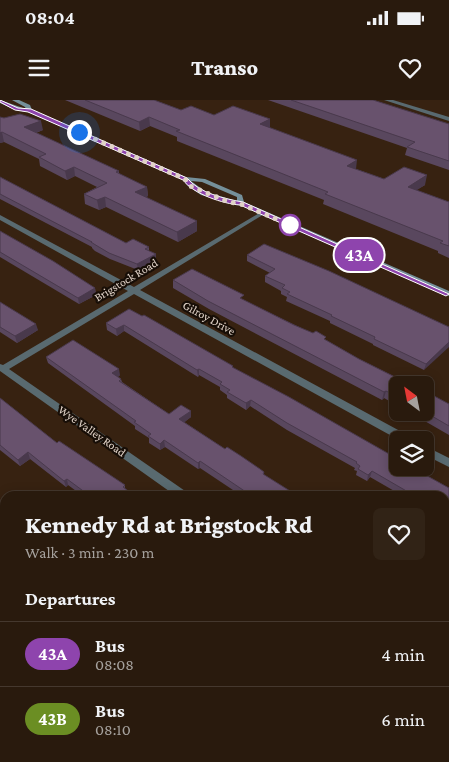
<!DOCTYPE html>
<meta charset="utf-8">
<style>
:root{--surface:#291a0d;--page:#312316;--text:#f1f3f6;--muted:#a5a19d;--line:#45382e}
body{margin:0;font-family:"Crimson Pro",serif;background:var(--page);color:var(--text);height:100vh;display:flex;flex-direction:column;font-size:19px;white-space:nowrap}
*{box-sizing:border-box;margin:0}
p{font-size:16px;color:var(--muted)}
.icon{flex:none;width:28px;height:28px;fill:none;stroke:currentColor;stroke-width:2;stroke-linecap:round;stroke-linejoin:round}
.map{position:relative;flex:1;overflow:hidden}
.panel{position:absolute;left:0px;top:391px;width:450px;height:271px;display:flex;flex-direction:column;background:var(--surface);border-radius:15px 15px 0 0;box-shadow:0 2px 12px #0003,0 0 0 1px var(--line)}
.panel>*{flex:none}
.badge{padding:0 10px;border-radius:16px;font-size:18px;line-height:32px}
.needle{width:32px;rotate:328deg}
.fabs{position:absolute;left:389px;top:276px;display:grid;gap:10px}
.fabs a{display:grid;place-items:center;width:45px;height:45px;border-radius:8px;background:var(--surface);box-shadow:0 2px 12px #0003,0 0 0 1px var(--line);font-size:25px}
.you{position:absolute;width:25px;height:25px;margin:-12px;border:4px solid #fff;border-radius:50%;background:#1a73e8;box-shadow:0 0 0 8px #1a73e833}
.map>.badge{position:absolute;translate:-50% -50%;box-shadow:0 0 0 2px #fff}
h2{padding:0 25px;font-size:19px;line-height:45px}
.round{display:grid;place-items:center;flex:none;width:52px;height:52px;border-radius:8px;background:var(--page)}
.head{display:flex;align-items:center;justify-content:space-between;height:85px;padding:0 25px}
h1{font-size:24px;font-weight:800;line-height:38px}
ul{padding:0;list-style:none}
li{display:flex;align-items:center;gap:15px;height:65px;padding:0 25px;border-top:1px solid var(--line)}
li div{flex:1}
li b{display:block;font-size:19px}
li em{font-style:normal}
li .badge{min-width:55px;font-weight:700;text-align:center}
.status{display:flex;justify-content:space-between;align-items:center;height:35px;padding:0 25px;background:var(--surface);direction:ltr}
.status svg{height:14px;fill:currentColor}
header{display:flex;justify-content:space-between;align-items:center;height:65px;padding:0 25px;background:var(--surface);font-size:22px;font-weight:800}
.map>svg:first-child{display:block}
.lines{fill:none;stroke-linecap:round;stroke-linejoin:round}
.street{fill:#596a70;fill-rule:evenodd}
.secondary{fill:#75909a;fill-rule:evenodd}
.wall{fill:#59475e}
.shaded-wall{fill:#49394c}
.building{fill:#68526d;stroke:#49394c}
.line{fill:#8e44ad;stroke:#fff}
.walk{stroke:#e1d3c8;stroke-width:5;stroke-dasharray:0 9}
.stop-dot{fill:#fff;stroke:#8e44ad;stroke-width:2.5}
.labels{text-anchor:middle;stroke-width:4.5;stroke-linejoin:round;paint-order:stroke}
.street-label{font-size:12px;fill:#e1d3c8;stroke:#170e07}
</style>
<div class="status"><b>08:04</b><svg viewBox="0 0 49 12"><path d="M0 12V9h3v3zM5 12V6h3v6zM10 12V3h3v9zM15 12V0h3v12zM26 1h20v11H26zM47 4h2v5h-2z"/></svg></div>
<header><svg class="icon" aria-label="menu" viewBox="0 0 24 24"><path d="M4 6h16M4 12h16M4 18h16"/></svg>Transo<svg class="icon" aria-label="heart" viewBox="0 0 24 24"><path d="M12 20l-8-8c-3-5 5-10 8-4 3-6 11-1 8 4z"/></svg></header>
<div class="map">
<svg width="449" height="662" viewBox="0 0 449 662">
<rect width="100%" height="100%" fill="#372211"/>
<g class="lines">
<g class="street">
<path d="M384,0H393L449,17V21Z"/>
<path d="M261,112L266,113L140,190L411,337L412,340H399L134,194L9,269L188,393L189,396H176L0,271V264L3,265L128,191L0,120V115L134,187Z"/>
<path d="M425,346L449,358V367L425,355Z"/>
<path d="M0,523L5,525V540L0,538Z"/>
<rect x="445" y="552" width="4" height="12"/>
<path d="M5,560V572L0,573V561Z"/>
<path d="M416,658H430L431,662H417Z"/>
</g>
<path class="secondary" d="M0,0L26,9L25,7L12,0H19L30,5L32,10L186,77L205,79L242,95L244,102L449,191V196L242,106L201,95L188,86L183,80L28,12L15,10L0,3ZM191,81L202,82L237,97V101L206,92Z"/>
</g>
<g class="wall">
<path d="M65,0H154L181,10L214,15L270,28L356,69L384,79L425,85L416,90L449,102V158L438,153V151L323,104L324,100L177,41V37L150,26L140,31Z"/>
<path d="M268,0H373L449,24V70L405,55L407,48Z"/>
<path d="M4,18L43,30L36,33L119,71V74L147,87L148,96L146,97L197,131L178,142L106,107L99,110L85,104L84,94L97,87L75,76L67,80L40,66L39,59L4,42L0,43Z"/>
<path d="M0,77L126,143L149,147V151L156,154V161L138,170L110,159L95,151L92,148V147L0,99Z"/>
<path d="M0,131L95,188L96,195L79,204L0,157Z"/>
<path d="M247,155L449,227L424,270L373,245V244L330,223V221L286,201L287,197L281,194V191L265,182V176L270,173L247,161Z"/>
<path d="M173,180L243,200L326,240L359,259L405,282L415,285H398V306L384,298L382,300L209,209L173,188Z"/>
<path d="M0,202L38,230L17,243L0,232Z"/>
<path d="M129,209L233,266V268L449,388V425L445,422V396H403L370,377L367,381L356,375L357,371L354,370L355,368L287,330L250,306L246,310L227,298V295L220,290V287L199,275L198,277L124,231L117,236L107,230L106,223Z"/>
<path d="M46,257L120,275L118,277L121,279L122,282L169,314L191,311V317L184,322L225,349L264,372V375L298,396H242L200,368L198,369L165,347L160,350L149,343V338L135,329V326L48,263Z"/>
<path d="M0,298L57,343L125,385V389L135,396H83L68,385L66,387L30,359L20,366L0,350Z"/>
<path d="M449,304V335L409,312H425Z"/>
<path d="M0,416L5,420V470L0,465Z"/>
<path d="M445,476L449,479V503L448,504L445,493Z"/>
<rect x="0" y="609" width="5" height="38"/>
<path d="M141,658V662H121V660Z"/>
<path d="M361,658H391L392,662H362Z"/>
</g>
<g class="shaded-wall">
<path d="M149,17L150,26L140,31L139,22Z"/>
<path d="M270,19V28L260,24Z"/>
<path d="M41,21L43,30L26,36L24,27Z"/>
<path d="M2,32L4,42L0,43V33Z"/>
<path d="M357,60L356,69L347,66Z"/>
<path d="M74,67L75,76L67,80L65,71Z"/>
<path d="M427,75L425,85L406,97L408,87Z"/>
<path d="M147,87L148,96L136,102L135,92Z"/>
<path d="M105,97L106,107L99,110L97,100Z"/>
<path d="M197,121V131L178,142L177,132Z"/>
<path d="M156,154V161L138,170L137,164Z"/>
<path d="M95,188L96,195L79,204L78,198Z"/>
<path d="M36,224L38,230L17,243L15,236Z"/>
<path d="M124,225V231L117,236L116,229Z"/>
<path d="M449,242V247L424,270L426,264Z"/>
<path d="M119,269L120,275L113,280L112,273Z"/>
<path d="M199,269V275L198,277L197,270Z"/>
<path d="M386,291L384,298L382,300L384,292Z"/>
<path d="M251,300L250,306L246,310V303Z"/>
<path d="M191,311V317L180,326L179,319Z"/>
<path d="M164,340L165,347L160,350V344Z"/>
<path d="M28,352L30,359L20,366L18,360Z"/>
<path d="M200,361V368L198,369V363Z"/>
<path d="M372,371L370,377L367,381L368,375Z"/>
<path d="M67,379L68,385L66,387L64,381Z"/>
</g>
<g class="building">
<path d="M85,0H154L181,10L191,6L214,15L233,6L270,19L260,24L357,60L347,66L384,79L404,67L427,75L408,87L449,102V146L440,143L443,141L325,94L328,92L176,31L180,30L149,17L139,22Z"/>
<path d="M291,0H373L449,24V61L407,47L415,42Z"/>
<path d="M20,14L41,21L24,27L119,71L116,72L147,87L135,92L197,121L177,132L105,97L97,100L84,94L107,83L74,67L65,71L39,57L46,54L2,32L0,33V17L4,18Z"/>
<path d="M0,77L126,143L133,139L149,147L145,149L156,154L137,164L109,153L94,144L91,142H92L0,94Z"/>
<path d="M0,131L53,161L95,188L78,198L0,152Z"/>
<path d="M264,144L329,171L449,227V242L426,264L374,239L375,237L331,216L332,215L287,194L290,192L282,188L285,185L265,176L275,169L247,155Z"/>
<path d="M192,169L244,195L240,198L294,225L313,233L316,231L326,237L324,239L359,259L405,282L406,281L415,285H398V297L386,291L384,292L208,201L173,180Z"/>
<path d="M0,202L36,224L15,236L0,227Z"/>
<path d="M129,209L142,216L144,215L233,266L232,267L289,297L398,359V368H413L449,388V417L445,415V396H415L372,371L368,375L358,369L360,366L356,363L357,362L287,323L251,300L246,303L227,292L230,290L220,284L222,282L199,269L197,270L124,225L116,229L106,223Z"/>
<path d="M73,240L119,269L112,273L121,279L119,281L169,314L181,305L191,311L179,319L225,349L227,347L241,356L260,369L264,372L263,374L298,396H248L244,394L246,392L200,361L198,363L164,340L160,344L148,336L151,334L134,322L136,321L46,257Z"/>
<path d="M425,291L449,304V326L425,312Z"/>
<path d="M0,298L57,343L59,341L125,385L123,387L135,396H90L67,379L64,381L28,352L18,360L0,345Z"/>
<path d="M0,416L5,420V466L0,462Z"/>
<path d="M445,476L449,479V492L445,478Z"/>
<rect x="0" y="609" width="5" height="33"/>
<path d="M121,658H140L139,659L121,660Z"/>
<path d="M364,658H391L392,662H364Z"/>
</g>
<path class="line" d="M0,0L18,8L31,9L187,78C199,93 225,99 243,102L449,194L446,196L240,105C224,104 193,94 183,80L28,12L15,10L0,2Z"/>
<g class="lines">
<path class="walk" d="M79,32L185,79L190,86L229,102L241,104L290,125"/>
</g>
<circle class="stop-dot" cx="290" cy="125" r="10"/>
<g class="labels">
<g class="street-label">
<text transform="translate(126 180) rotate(-31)" y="4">Brigstock Road</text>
<text transform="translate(209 218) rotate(29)" y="4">Gilroy Drive</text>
<text transform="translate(92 331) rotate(35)" y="4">Wye Valley Road</text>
</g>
</g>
</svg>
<div class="fabs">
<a><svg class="needle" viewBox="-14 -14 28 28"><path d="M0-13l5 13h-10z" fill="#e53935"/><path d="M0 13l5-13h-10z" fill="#a5a19d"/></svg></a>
<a><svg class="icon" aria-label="layers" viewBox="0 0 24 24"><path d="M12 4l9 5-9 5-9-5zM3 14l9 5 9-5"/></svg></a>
</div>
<div class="you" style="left:79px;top:32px"></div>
<b class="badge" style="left:359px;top:155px;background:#8e44ad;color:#fff">43A</b>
<section class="panel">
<div class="head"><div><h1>Kennedy Rd at Brigstock Rd</h1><p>Walk · 3 min · 230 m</p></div><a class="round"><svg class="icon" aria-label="heart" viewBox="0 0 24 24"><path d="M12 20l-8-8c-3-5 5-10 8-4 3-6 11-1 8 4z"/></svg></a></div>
<h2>Departures</h2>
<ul>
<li><span class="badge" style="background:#8e44ad;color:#fff">43A</span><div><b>Bus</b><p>08:08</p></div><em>4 min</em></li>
<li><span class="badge" style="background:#6b8e23;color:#fff">43B</span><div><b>Bus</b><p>08:10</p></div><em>6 min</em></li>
</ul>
</section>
</div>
